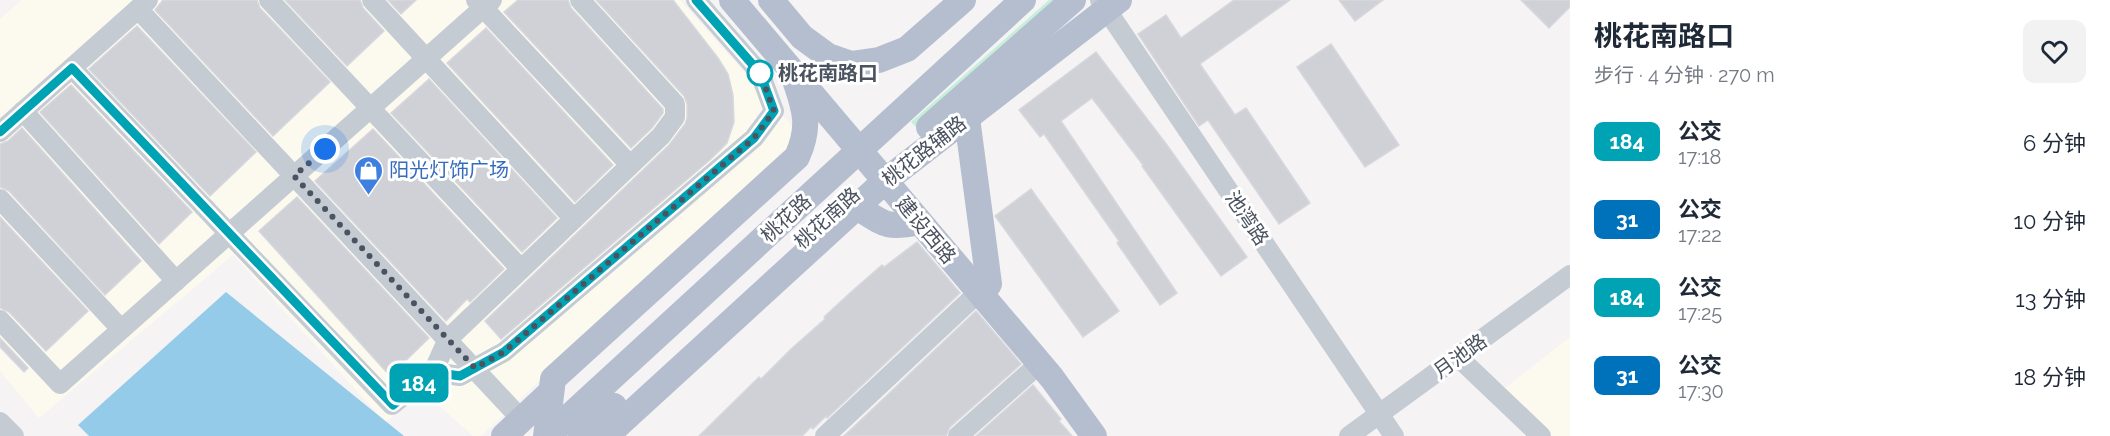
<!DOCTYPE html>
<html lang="zh">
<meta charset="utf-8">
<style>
:root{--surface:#fff;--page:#f2f2f3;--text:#1f2937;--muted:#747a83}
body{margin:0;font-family:Raleway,"Noto Sans SC",sans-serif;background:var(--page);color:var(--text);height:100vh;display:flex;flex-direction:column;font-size:22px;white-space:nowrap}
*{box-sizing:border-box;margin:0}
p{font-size:20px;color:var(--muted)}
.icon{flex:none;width:33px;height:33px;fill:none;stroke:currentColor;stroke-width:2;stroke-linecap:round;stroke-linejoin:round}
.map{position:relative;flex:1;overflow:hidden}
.side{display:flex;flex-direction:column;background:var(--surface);width:540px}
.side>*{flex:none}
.badge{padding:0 12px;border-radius:9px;font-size:21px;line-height:39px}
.you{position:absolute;width:30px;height:30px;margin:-15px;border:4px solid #fff;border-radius:50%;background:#1a73e8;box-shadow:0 0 0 9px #1a73e833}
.map>.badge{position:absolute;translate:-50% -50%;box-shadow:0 0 0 3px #fff}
.round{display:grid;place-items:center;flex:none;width:63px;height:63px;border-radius:12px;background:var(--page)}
.head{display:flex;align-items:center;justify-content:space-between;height:102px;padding:0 24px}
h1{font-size:28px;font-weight:700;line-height:45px}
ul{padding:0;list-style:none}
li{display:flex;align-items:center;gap:18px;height:78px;padding:0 24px}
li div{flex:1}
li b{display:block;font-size:22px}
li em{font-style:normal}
li .badge{min-width:66px;font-weight:700;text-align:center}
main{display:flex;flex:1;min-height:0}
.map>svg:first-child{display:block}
.commercial{fill:#fcfaef}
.green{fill:#c5efdb}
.water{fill:#94cbe9}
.building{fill:#d0d1d7;stroke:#d7d8de;stroke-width:1.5}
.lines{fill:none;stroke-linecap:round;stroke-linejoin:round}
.minor{stroke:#c5cbd3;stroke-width:20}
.major{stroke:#b4becf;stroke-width:26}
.line-casing{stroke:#fff;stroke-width:14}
.line{stroke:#00a3b4;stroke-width:9}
.walk{stroke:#4b5360;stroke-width:6;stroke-dasharray:0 10.8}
.stop-dot{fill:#fff;stroke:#00a3b4;stroke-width:3}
.labels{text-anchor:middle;stroke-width:6;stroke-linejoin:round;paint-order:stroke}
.stop-label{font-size:20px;font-weight:bold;fill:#4b5360;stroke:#fff;text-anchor:start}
.street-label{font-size:20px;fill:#4b5360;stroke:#fff}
.shop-label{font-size:20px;fill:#366cbe;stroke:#fff;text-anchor:start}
</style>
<main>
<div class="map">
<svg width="1570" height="436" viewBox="0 0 1570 436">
<rect width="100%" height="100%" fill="#f5f3f3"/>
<g class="commercial">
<path d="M22,0H680L800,135L481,436H473L425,393L385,422L233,255L39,418L0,371V19Z"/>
<path d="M1570,337V436H1548L1500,392Z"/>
</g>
<path class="green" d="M1049,0H1083L922,133L911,122Z"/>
<path class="water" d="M226,292L404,436H89L78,425Z"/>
<g class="building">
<path d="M163,0H257L260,8L330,82L273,136L155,10Z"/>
<path d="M285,0H360L363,8L384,31L347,66Z"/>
<path d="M388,0H416L401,14Z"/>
<path d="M518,0H568L571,8L663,109V113L652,128L631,148L504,12Z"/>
<path d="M596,0H673L718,58L728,74L733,95L734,122L727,143L711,159L501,339L485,321L669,145L685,124L687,118V104L684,96Z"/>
<path d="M1234,0H1290L1200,64L1235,115L1246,108L1310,203L1279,224L1208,120L1199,126L1138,34L1166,15L1181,38Z"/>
<path d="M1339,0H1383L1355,21Z"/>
<path d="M1521,0H1570V7L1549,28Z"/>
<path d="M137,26L256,152L210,196L89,69Z"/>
<path d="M486,28L613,165L575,202L447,63Z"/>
<path d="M1331,44L1399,145L1365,167L1297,67Z"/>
<path d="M1096,52L1167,145L1247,257L1221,276L1142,166L1143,165L1092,98L1061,121L1177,293L1160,305L1117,243L1119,241L1044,134L1040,137L1019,110Z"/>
<path d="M429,79L557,218L522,252L391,113Z"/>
<path d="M71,85L192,212L159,244L40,112Z"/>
<path d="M22,128L141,261L105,295L9,191L0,187V144L8,141Z"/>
<path d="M373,129L504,269L470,302L467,299L446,321L315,181Z"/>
<path d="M1031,189L1119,311L1083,337L995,216Z"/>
<path d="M297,197L429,338L390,376L259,231Z"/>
<path d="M0,217L88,311L46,351L9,312L0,308Z"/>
<path d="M917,242L960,293L827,418L826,416L813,429L811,427L802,436H699L759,377L761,379L791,349L825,319L824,317L851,292L882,265L884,267Z"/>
<path d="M976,311L1021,364L950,427L946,436H844Z"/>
<path d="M0,338L28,368L24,372L0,347Z"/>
<path d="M1033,385L1061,419L1059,421L1072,436H976Z"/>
</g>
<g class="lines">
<g class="minor">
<path d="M269,0L521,269"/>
<path d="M372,0L574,219"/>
<path d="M476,0L630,165"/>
<path d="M1100,0L1394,436"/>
<path d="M138,9L522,420"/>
<path d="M72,68L392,405L433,372L460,376L504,352L754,138L774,111L760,73L696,0"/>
<path d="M23,111L176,281"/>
<path d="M0,132L148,0"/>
<path d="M0,199L121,329"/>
<path d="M0,320L60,384L492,0"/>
<path d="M1458,357L1541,436"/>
<path d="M433,372L448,339L661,136L675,117V104L580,0"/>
<path d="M0,422L14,436"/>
<path d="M825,436L979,292"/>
<path d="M958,436L1039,364"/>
<path d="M1349,436L1570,275"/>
</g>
<g class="major">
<path d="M732,0L1052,378L1094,436"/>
<path d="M771,0L802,37L828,56L851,64L879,60L907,49L963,0"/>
<path d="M967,118L989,284"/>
<path d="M929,127L1073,0"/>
<path d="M857,207C884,224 886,229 919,222"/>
<path d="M504,436L551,392"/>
<path d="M546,436L553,379L797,157C810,128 806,112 796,83"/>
<path d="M548,436L1023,0"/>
<path d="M581,436L614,406"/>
<path d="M606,436L885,181L1119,0"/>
</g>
</g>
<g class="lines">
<defs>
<path id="line" d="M0,132L72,68L393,405L433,372L460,376L504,352L754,138L774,111L760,73L696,0"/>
</defs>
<use href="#line" class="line-casing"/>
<use href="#line" class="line"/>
<path class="walk" d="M325,149L294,176L475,368L504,352L754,138L774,111L760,73"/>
</g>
<defs>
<symbol id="shop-pin" viewBox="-11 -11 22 30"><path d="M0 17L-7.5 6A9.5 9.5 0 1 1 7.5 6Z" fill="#3f7fe0" stroke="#fff"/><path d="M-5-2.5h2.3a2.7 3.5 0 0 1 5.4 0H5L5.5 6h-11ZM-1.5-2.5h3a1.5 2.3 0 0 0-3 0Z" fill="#fff"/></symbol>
</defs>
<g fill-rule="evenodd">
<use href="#shop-pin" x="352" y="154" width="33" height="45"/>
</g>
<circle class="stop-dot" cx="760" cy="73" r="12"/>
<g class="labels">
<g class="stop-label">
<text x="778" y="80">桃花南路口</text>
</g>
<g class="street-label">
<text transform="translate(924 151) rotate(-38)" y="7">桃花路辅路</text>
<text transform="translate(786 218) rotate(-43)" y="7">桃花路</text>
<text transform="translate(827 218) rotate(-42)" y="7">桃花南路</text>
<text transform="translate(1247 218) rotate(56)" y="7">池湾路</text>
<text transform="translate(926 230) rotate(50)" y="7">建设西路</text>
<text transform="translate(1460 356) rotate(-36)" y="7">月池路</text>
</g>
<g class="shop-label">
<text x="389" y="177">阳光灯饰广场</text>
</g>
</g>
</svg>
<div class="you" style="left:325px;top:149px"></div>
<b class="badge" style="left:419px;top:383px;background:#00a3b4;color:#fff">184</b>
</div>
<section class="side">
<div class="head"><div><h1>桃花南路口</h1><p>步行 · 4 分钟 · 270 m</p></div><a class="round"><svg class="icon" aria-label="heart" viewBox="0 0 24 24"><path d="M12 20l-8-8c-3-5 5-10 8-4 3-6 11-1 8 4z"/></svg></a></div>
<ul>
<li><span class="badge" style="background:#00a3b4;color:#fff">184</span><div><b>公交</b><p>17:18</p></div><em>6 分钟</em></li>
<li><span class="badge" style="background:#0072bc;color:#fff">31</span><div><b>公交</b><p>17:22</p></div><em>10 分钟</em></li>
<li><span class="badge" style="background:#00a3b4;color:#fff">184</span><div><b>公交</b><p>17:25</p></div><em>13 分钟</em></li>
<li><span class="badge" style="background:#0072bc;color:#fff">31</span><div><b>公交</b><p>17:30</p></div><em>18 分钟</em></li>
</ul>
</section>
</main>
